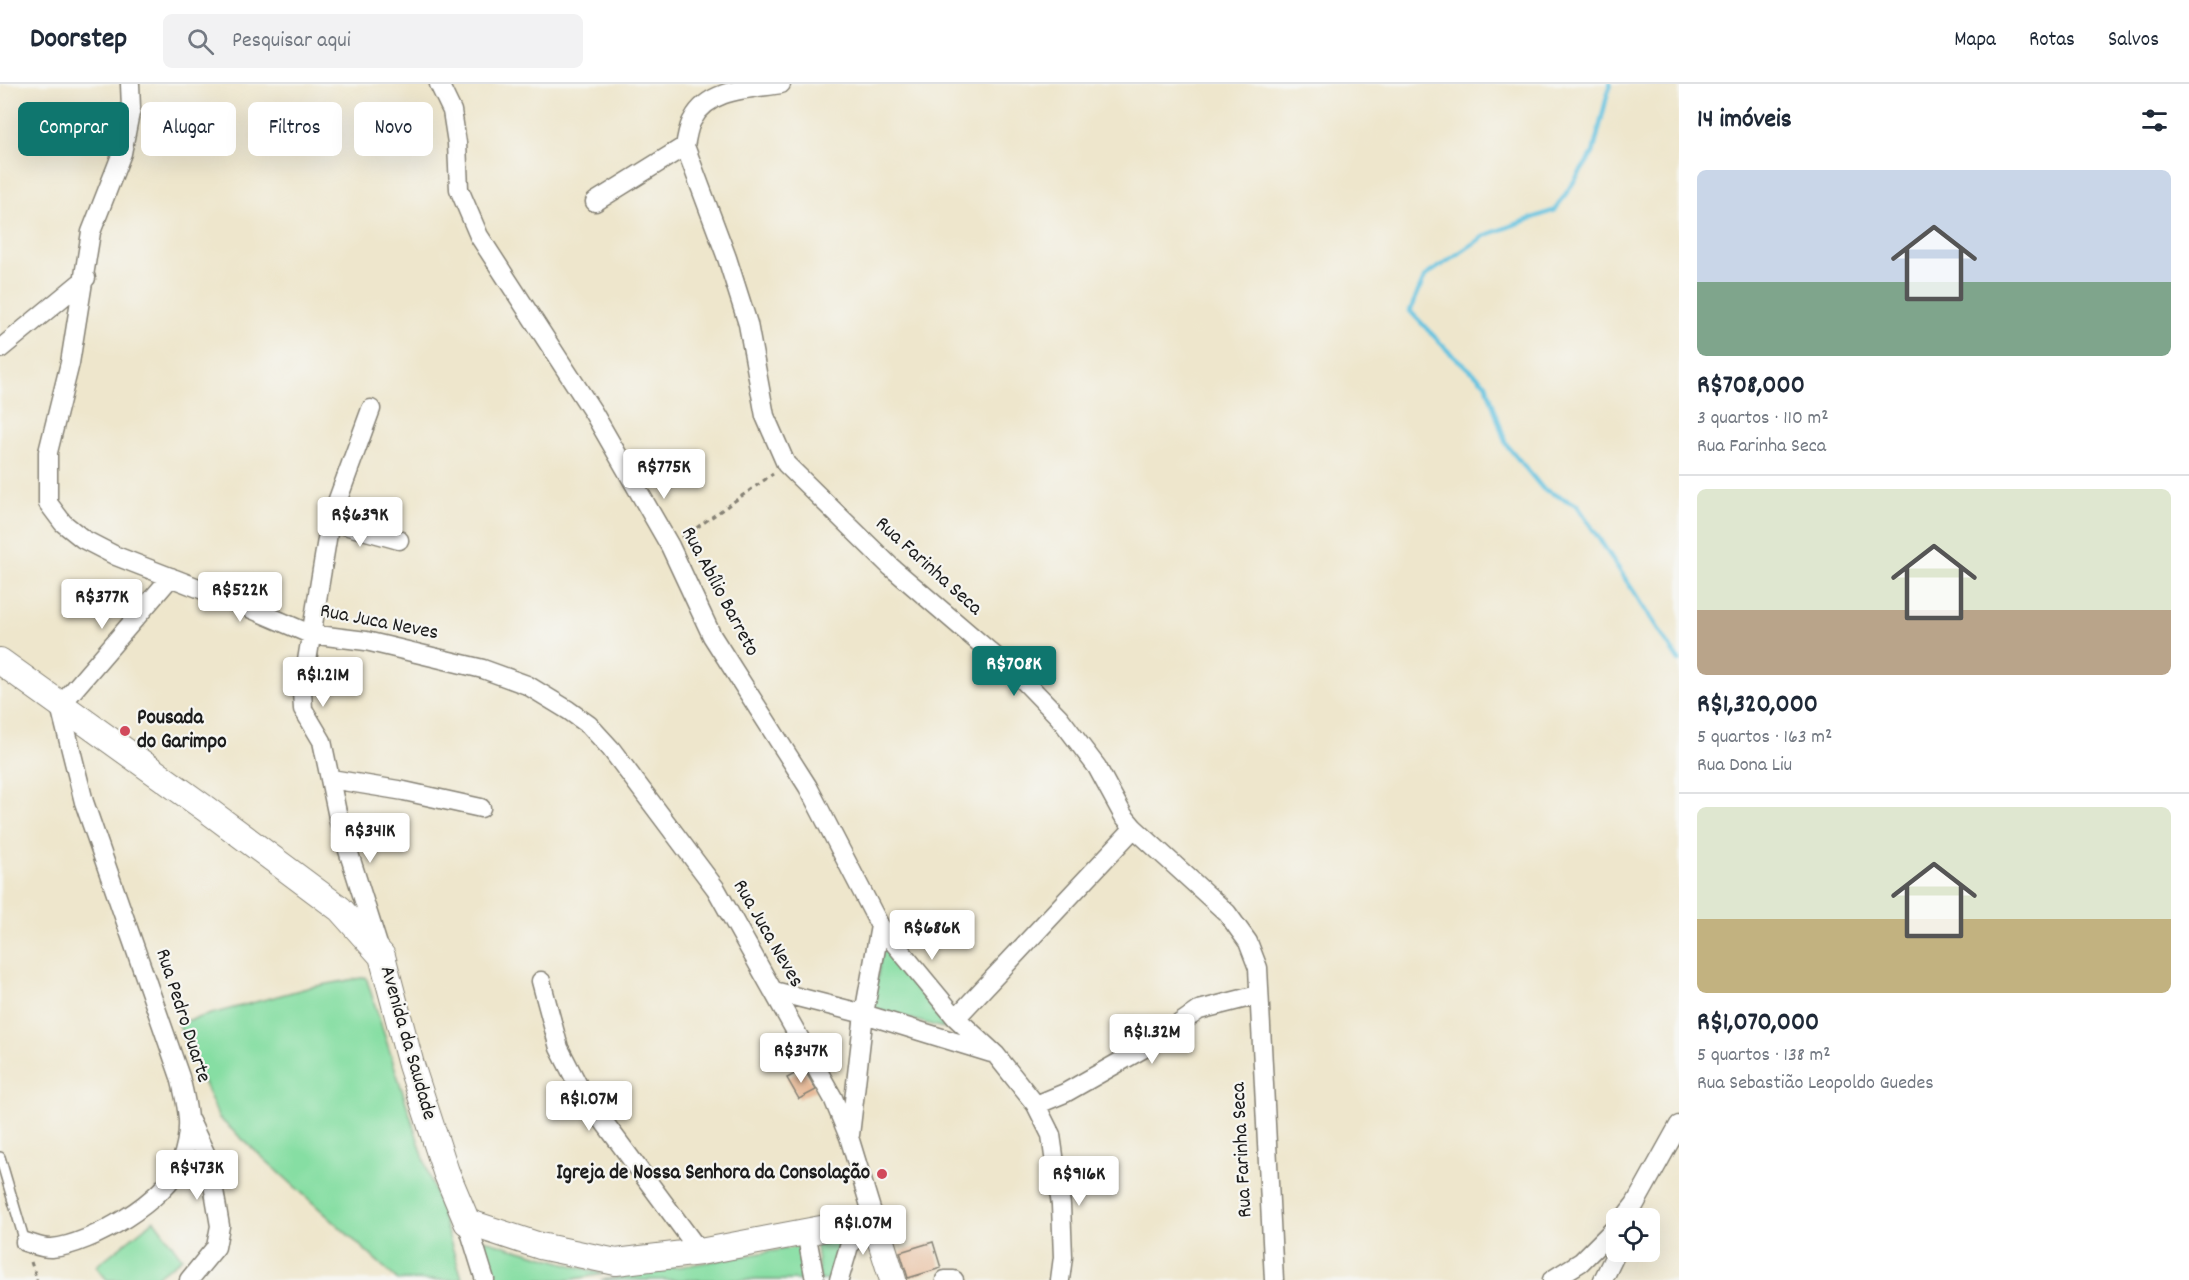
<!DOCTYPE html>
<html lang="pt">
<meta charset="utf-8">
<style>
body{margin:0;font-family:Dekko,sans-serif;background:#f2f2f3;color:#1f2937;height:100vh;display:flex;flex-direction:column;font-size:22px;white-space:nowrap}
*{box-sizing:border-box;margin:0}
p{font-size:20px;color:#747a83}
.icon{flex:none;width:33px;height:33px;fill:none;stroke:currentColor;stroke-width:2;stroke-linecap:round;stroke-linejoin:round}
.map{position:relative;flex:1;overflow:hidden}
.side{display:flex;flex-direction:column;background:#fff;width:510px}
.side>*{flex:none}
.hud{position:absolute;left:18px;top:18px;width:570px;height:54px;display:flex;gap:12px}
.buttons{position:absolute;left:1606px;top:1124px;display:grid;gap:12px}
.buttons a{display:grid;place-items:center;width:54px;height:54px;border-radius:9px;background:#fff;box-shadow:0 6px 24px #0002;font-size:30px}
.price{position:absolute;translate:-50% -51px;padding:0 14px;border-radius:6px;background:#fff;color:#222;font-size:20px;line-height:39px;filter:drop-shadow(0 2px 3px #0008)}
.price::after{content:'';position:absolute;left:50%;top:36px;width:18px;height:14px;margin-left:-9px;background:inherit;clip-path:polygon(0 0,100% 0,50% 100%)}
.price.current{background:#0f766e;color:#fff}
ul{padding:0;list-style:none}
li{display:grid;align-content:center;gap:12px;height:318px;padding:0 18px}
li+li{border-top:2px solid #e0e1e3}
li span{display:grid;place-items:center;height:186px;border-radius:9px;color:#555}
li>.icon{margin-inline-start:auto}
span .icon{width:108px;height:108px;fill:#fffc;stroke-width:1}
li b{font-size:26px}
h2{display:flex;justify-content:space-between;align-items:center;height:72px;padding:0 18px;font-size:26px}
.pill{padding:0 21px;border-radius:9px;background:#fff;box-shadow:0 6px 24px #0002;font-size:21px;line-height:54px}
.pill.current{background:#0f766e;color:#fff}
header{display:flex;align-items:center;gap:36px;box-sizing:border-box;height:84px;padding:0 30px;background:#fff;border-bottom:2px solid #e0e1e3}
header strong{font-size:28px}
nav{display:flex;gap:33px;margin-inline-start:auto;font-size:21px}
.search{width:420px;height:54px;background:#f2f2f3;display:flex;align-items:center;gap:15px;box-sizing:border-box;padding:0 21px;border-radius:9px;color:#747a83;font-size:22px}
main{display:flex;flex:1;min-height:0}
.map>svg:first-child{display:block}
</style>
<header>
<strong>Doorstep</strong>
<div class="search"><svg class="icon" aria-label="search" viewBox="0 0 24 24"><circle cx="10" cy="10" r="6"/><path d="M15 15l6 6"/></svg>Pesquisar aqui</div>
<nav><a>Mapa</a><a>Rotas</a><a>Salvos</a></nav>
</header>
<main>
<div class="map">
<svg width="1679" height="1196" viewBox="0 0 1679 1196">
<rect width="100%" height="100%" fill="#f6f6f2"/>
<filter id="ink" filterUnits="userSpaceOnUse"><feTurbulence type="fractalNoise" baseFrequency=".0167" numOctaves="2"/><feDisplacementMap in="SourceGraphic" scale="12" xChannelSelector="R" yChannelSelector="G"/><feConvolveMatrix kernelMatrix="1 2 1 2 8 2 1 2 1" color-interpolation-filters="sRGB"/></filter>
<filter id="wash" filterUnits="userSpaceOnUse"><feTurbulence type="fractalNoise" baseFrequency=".008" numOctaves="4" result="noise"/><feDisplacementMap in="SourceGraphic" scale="24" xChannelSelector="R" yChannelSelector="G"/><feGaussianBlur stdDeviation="1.35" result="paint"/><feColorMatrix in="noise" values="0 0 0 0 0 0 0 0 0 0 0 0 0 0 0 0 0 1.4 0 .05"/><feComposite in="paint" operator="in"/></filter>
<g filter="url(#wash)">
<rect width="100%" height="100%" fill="#eee6cc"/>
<path fill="#86dea3" stroke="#517d60" stroke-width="1.5" d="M884 856 946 945 872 924Z
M366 893 462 1194 456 1196H398L219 1034 178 939 311 903Z
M154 1136 182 1174 152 1196H107L96 1182Z
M481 1155 603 1190 569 1196H496Z
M832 1155 840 1156 832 1196H820L816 1162Z
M803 1162 807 1196H601Z"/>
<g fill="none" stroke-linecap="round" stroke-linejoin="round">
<path stroke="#62c2e0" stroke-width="4.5" d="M1610 0 1593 69 1555 126 1486 151 1425 192 1410 227 1448 267 1486 300 1506 360 1543 405 1577 421 1679 577"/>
</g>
<g id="blocks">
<path fill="#e6b794" d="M804 985 816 1006 799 1015 787 994Z
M933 1158 941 1184 908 1194 900 1168Z"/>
</g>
</g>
<g filter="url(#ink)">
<use href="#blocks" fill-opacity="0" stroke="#858174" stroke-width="1.5"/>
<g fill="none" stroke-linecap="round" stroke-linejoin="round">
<defs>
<path id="lane" d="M0 1073 25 1158"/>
<path id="street" d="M130 0 131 24 122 69 91 148 70 279 48 368V419L63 439 83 455 116 472 247 523 310 550 366 557 483 585 527 601 568 626 589 641 611 665 716 805 833 1014 849 1053 874 1135 849 1162 839 1196
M439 0 452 27 457 59 459 105 479 152 593 328 670 462 712 552 808 703 880 842 956 934 996 971 1036 1021 1051 1051 1061 1121 1063 1173 1060 1196
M685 62 727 174 748 240 765 332 786 380 891 483 1024 597 1059 633 1097 683 1123 731 1134 744 1227 829 1248 858 1258 884 1274 1196
M685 62C687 53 688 42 693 35 709 4 751 5 781 0
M595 118 685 62
M0 265 86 194
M371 325 330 437 302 607 303 625 322 657 339 738 379 864
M330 437 399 456
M331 695 404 707 481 724
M541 897 559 964 581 1007 700 1168
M774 907 864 930 991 969
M956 934 1134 744
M1036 1021 1065 1009 1146 963 1199 926 1258 911
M850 1051 864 930 880 842
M1624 1134 1635 1120 1679 1041
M467 1138 485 1196
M806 1148 815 1196
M25 1158C33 1160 43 1165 52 1164 90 1161 167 1116 181 1078 193 1045 188 1025 180 993L84 718 60 622 171 493
M189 1196 216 1163 220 1142 209 1077 190 1037
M945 1196H954
M1552 1196 1581 1178 1617 1142
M1603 1196 1617 1167"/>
<path id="secondary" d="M0 577 206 725 340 825 382 872 411 981 446 1088 467 1138 540 1162 616 1178 700 1168 874 1135 893 1196"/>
</defs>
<use href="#lane" stroke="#858174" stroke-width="12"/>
<use href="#street" stroke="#858174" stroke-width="21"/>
<use href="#secondary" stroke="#858174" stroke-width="28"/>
<path stroke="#858174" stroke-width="3" stroke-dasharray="4.5 4.5" stroke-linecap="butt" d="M682 454 773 390
M31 1178 37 1196"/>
<use href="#lane" stroke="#fff" stroke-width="9"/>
<use href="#street" stroke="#fff" stroke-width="18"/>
<use href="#secondary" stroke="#fff" stroke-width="26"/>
</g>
</g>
<g fill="#d1495b" stroke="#f6f6f2" stroke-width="2">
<circle cx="125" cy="647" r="6"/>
<circle cx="882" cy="1090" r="6"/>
</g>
<g text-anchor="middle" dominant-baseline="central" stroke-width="4.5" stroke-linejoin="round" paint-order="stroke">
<g font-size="21" fill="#1c1c1c" stroke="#f6f6f2">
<text transform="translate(928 483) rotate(42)">Rua Farinha Seca</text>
<text transform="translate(719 508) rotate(62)">Rua Abílio Barreto</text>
<text transform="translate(379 539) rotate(11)">Rua Juca Neves</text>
<text transform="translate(767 850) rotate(60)">Rua Juca Neves</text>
<text transform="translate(182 932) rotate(72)">Rua Pedro Duarte</text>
<text transform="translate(407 959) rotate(74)">Avenida da Saudade</text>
<text transform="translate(1243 1066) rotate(-93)">Rua Farinha Seca</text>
</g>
<g font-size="21" font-weight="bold" fill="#1c1c1c" stroke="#f6f6f2" text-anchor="start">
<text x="137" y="635">Pousada<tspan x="137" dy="24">do Garimpo</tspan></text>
<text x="870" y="1090" text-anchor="end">Igreja de Nossa Senhora da Consolação</text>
</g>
</g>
</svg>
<div class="buttons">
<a><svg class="icon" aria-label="locate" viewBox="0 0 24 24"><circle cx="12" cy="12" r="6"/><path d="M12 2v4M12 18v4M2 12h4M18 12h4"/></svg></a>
</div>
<b class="price" style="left:664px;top:416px">R$775K</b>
<b class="price" style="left:360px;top:464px">R$639K</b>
<b class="price" style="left:240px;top:539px">R$522K</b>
<b class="price" style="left:102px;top:546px">R$377K</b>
<b class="price current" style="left:1014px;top:613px">R$708K</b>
<b class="price" style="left:323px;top:624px">R$1.21M</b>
<b class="price" style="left:370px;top:780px">R$341K</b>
<b class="price" style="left:932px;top:877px">R$686K</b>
<b class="price" style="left:1152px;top:981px">R$1.32M</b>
<b class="price" style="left:801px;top:1000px">R$347K</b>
<b class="price" style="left:589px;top:1048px">R$1.07M</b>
<b class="price" style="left:197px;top:1117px">R$473K</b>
<b class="price" style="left:1079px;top:1123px">R$916K</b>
<b class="price" style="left:863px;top:1172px">R$1.07M</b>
<div class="hud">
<a class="pill current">Comprar</a>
<a class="pill">Alugar</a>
<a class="pill">Filtros</a>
<a class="pill">Novo</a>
</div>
</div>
<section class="side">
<h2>14 imóveis<svg class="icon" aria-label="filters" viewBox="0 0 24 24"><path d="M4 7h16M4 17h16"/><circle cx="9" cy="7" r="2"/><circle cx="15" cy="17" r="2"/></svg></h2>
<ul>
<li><span style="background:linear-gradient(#c9d6e8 60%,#7fa58c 0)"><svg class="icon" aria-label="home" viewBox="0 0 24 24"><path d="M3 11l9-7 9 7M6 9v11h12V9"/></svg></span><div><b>R$708,000</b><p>3 quartos · 110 m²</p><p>Rua Farinha Seca</p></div></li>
<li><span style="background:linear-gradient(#dfe7d0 65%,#b9a48a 0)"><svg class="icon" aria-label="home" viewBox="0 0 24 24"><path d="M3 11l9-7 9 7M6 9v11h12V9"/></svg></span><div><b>R$1,320,000</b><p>5 quartos · 163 m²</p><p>Rua Dona Liu</p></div></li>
<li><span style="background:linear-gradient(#dfe7d0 60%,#c2b280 0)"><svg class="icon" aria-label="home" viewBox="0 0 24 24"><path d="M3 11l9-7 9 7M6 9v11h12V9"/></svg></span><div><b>R$1,070,000</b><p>5 quartos · 138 m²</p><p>Rua Sebastião Leopoldo Guedes</p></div></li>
</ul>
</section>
</main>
